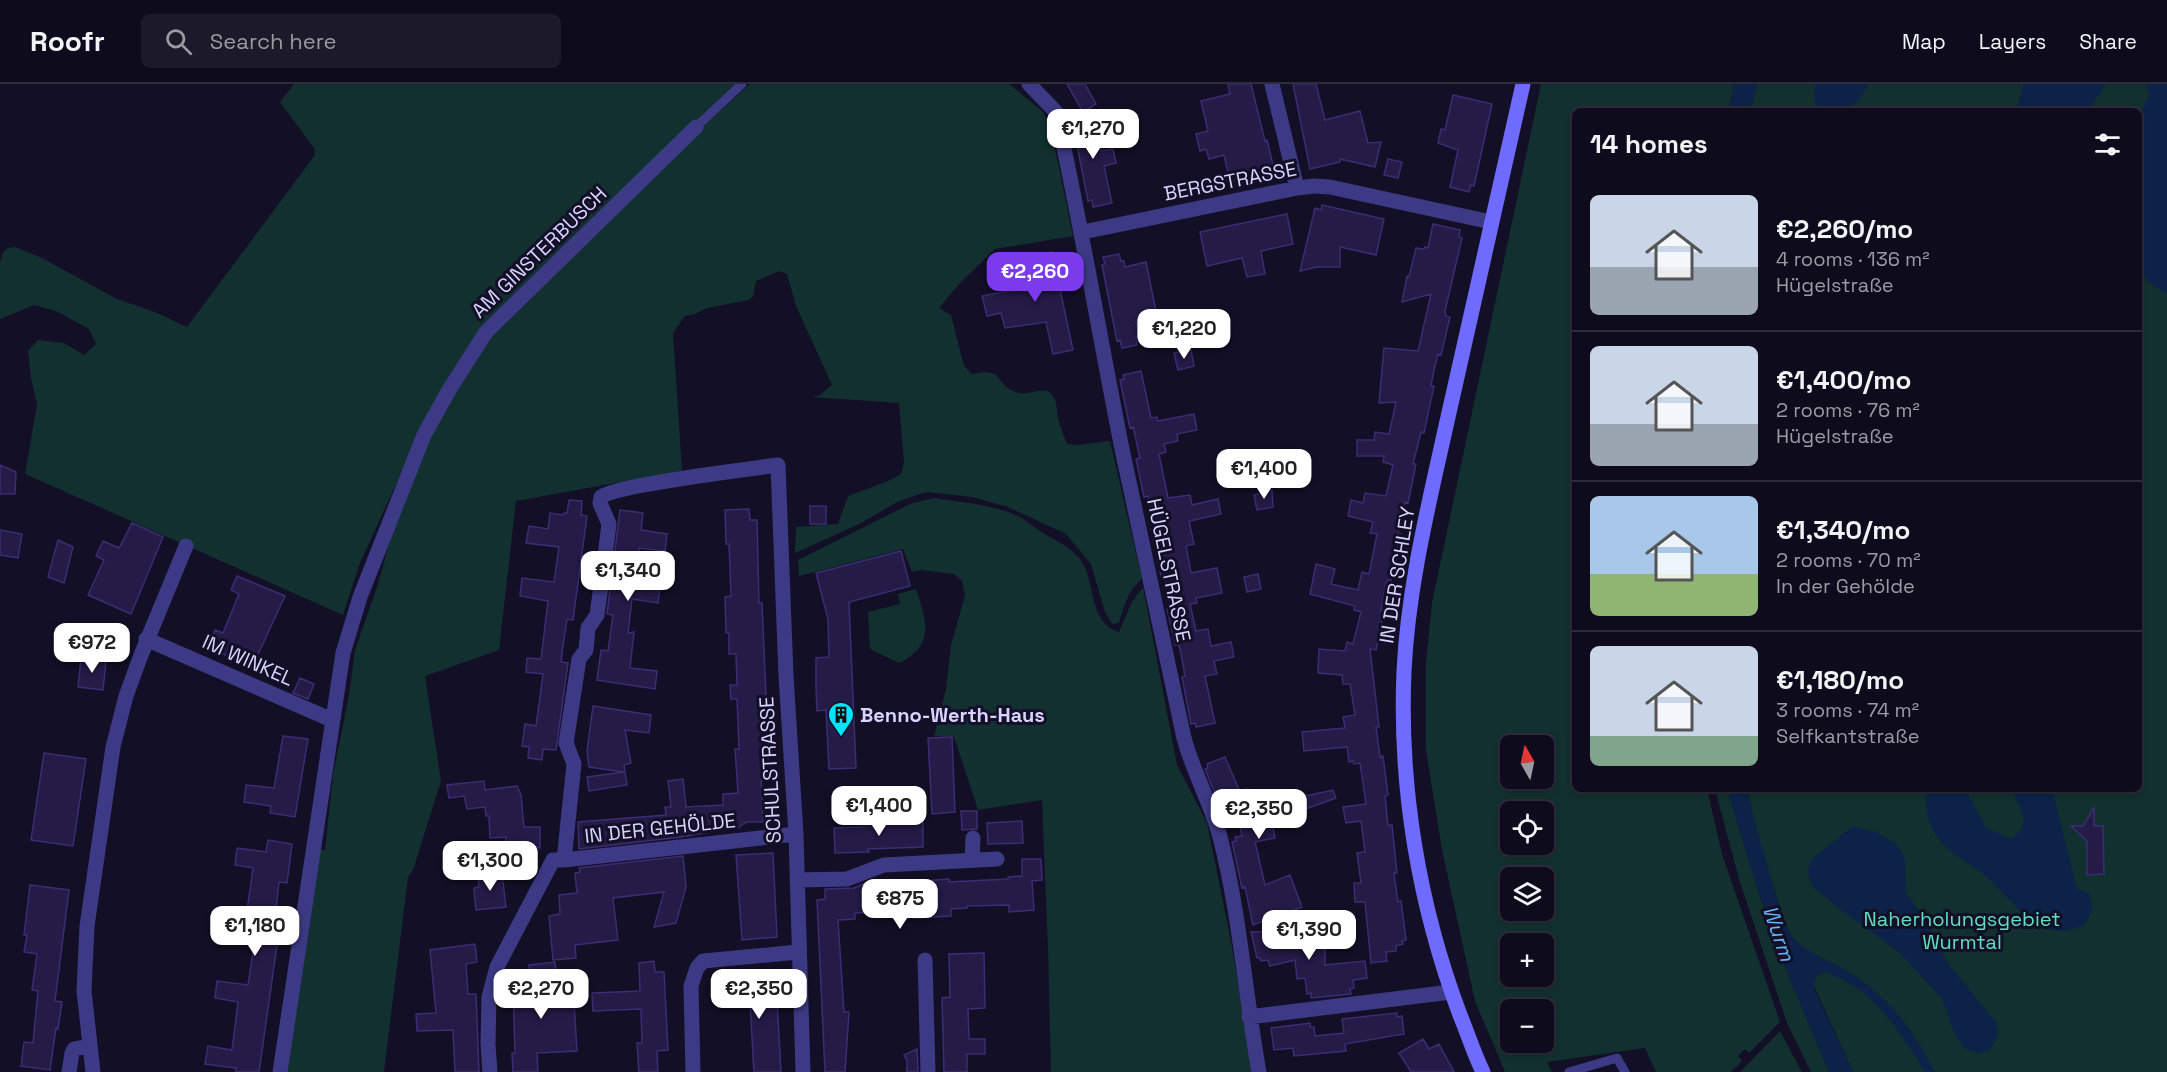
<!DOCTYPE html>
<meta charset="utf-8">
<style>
body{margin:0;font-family:"Space Grotesk",sans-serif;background:#1c1929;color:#f1f3f6;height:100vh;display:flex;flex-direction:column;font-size:22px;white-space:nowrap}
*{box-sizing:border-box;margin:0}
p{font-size:20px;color:#9b9ba3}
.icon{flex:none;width:33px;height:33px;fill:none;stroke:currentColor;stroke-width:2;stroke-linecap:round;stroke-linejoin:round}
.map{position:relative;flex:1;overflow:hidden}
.drawer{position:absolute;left:1572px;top:24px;width:570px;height:684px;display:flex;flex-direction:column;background:#0e0b1c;border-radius:9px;box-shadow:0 3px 9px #0003,0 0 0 2px #2e2b3b}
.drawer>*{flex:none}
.needle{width:39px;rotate:351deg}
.controls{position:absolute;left:1500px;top:651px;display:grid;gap:12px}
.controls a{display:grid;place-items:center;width:54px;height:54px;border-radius:9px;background:#0e0b1c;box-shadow:0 3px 9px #0003,0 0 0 2px #2e2b3b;font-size:30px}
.price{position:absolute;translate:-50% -51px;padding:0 14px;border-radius:12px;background:#fff;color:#222;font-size:20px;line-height:39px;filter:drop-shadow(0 2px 3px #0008)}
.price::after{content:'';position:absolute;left:50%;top:36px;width:18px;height:14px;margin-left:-9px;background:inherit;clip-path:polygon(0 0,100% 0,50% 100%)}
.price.current{background:#7c3aed;color:#fff}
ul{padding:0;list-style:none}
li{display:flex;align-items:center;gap:18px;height:150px;padding:0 18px}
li+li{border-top:2px solid #2e2b3b}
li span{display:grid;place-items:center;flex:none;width:168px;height:120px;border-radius:9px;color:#555}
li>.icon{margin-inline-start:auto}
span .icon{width:72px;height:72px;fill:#fffc;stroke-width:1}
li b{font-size:26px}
h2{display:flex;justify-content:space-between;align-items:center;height:72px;padding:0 18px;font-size:26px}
header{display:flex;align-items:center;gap:36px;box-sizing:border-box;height:84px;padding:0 30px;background:#0e0b1c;border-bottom:2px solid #2e2b3b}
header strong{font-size:28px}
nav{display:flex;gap:33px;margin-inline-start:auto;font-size:21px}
.search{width:420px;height:54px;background:#1c1929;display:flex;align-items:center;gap:15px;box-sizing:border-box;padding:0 21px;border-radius:9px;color:#9b9ba3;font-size:22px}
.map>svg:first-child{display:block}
</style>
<header>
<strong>Roofr</strong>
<div class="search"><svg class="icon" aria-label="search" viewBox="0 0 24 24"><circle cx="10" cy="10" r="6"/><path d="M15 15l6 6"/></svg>Search here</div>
<nav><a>Map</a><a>Layers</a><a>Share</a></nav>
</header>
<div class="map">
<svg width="2167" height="988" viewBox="0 0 2167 988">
<rect width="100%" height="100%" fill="#130f26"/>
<path fill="#12302f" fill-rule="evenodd" d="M294 0H736L504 224 419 350 360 479 343 531 25 390 37 320 31 294 28 267 38 256 64 259 84 271 96 260 89 245 56 227 34 221 0 235V178L3 168 8 164 15 163 42 174 117 215 155 228 187 243 315 71 314 64 280 18Z
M750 0H1009L1042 27 1050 40 1073 152 995 165 961 198 939 224 951 231 964 282 972 290C1007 282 993 302 1019 309 1029 312 1046 300 1053 312 1058 320 1056 326 1058 334 1060 343 1064 352 1067 360L1078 361 1110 357 1142 495C1128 506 1124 522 1119 539L1112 540 1105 528 1091 480 1066 450 1008 423 972 413 926 408 899 417 859 440 795 469 796 443 838 440 848 412 888 397 901 390 904 378 899 319 812 313 820 311 832 301 796 222 787 190 779 187 756 197 753 212 749 216 707 224 695 230 685 232 673 249 682 387 516 417 499 566 425 592 441 697 413 786 408 793 384 988H287L319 765 325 766 333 691 349 611 355 566 377 503 396 435 422 364 491 249 692 52Z
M1541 0H1734L1729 27H1575V705H1707L1722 770 1780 938 1749 969 1745 965 1738 972 1742 977 1731 988H1656L1645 964 1547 978 1552 988H1505L1475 917 1442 766 1426 666V578L1432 519ZM1510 662H1544V694H1510ZM1510 728H1544V760H1510ZM1510 794H1544V826H1510ZM1510 860H1544V892H1510ZM1510 926H1544V958H1510Z
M1757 0H2167V988H1853L1783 834 1758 752 1747 705H2139V27H1750Z
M934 414C963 419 997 420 1023 435 1031 440 1038 446 1046 451 1059 458 1070 463 1080 475 1097 498 1087 538 1119 548L1132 518 1143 503 1177 681 1207 739 1231 857 1253 988H1051L1048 866 1042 716 978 726 954 653 934 652 946 605 951 561 965 511 962 497 954 490 921 486 912 488 903 465 799 492 798 476 910 420Z
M916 505C927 538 935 561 899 579L870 565 868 528 900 520 898 510Z
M1715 705H1727L1773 854 1829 988H1811L1787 939 1739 795Z
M1780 947 1802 988H1740Z"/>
<path fill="#0c2248" d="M1734 0H1757L1750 27H1729Z
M1816 0H1868C1858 23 1846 27 1822 27L1815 19 1814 5Z
M2024 0H2106L2099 11 2086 27H2016Z
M2146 0H2167V210L2149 198 2139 186V33L2149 11Z
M1727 705H1747C1755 741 1765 776 1776 811 1780 824 1783 842 1793 853 1808 871 1831 876 1850 889 1892 915 1912 946 1935 988H1925C1897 944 1876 907 1825 888L1816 892 1814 904 1853 988H1829L1773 854Z
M1929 705H1965L1986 744 2012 755 2023 743V731L2012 705H2052L2077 805 2090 809 2092 826 2085 841C2064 848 2057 850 2037 840 2025 835 2001 806 1990 796 1966 772 1933 767 1927 727 1926 718 1925 713 1929 705Z
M1853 742 1876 748 1897 761 1905 774 1906 808 1927 839 1949 881 1996 938 1998 952 1989 967 1978 969 1964 964 1955 951 1942 915 1899 868 1841 826 1812 802 1808 788 1811 776Z"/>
<path fill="#241b47" stroke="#3b2d73" stroke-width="1.5" d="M1067 0H1085L1096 20 1083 28Z
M1228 0H1251L1265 57 1267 56 1276 93 1246 100 1244 95 1230 98 1224 71 1209 75 1206 65 1200 67 1196 50 1208 47 1201 17 1230 10Z
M1293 0H1316L1325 36 1360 27 1368 59 1381 58 1375 83 1340 75V78L1310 85Z
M1453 11 1492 20 1474 102 1471 101 1469 108 1450 103 1458 66 1438 59 1441 45 1445 46Z
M1094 29 1101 67 1113 65 1116 79 1104 82 1112 119 1093 123 1092 116 1088 117 1073 41H1076L1074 34Z
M1388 75 1402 78 1398 94 1384 91Z
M1322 121 1384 135 1376 171 1340 163V183H1317L1300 187 1315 124 1321 126Z
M1287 130 1293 160 1261 167 1265 190 1247 193 1242 174 1207 182 1200 148Z
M1433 140 1460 146 1459 153 1462 154 1445 227 1446 232 1450 233 1441 271 1438 270 1434 286 1431 302H1434L1424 349 1421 348 1413 380H1416L1408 419 1405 418 1398 445V449L1401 450 1391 497 1388 496 1386 499 1381 527 1384 528 1376 566 1370 565 1379 643H1376L1380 673 1383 672 1388 711 1385 712 1388 741H1392L1397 789H1394L1398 818 1401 817 1406 856 1402 857 1403 860 1396 862V867L1386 868 1387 877 1371 879 1365 818H1355L1354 799H1361L1357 769 1365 768 1361 737 1346 739 1343 723 1366 720 1360 679 1354 680 1353 677 1349 678 1347 663 1304 667 1302 648 1345 644 1343 633 1355 631 1350 600H1343L1342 591 1318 589 1319 565 1345 567 1347 558 1353 560 1361 528 1354 526 1355 522 1310 510 1316 480 1335 485 1331 500 1358 506 1362 488 1369 490 1377 450 1370 449 1373 438 1348 432 1351 416 1363 419 1365 409 1386 412 1393 381 1383 378 1384 372H1357V356H1374L1375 348 1389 350 1396 318 1379 319 1384 264 1418 267 1431 210 1402 218 1407 192 1409 193 1416 164 1424 165 1425 163 1428 164Z
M1052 168 1073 266 1053 270 1046 238 1005 244 1001 229 987 232 982 212 1033 202 1027 173Z
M1119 170 1121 177H1124L1125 183 1146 178 1157 232 1136 238 1139 252 1136 253 1137 261 1122 264 1120 256 1117 257 1102 181 1105 180 1103 173Z
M1191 266 1194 282 1178 286 1174 269Z
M1141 287 1151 334 1157 333 1158 337 1194 330 1197 346 1177 350 1178 357 1164 360 1166 368 1159 370 1168 414 1190 411 1192 421 1218 415 1221 430 1189 437 1194 460 1186 462 1191 489 1217 484 1222 509 1196 514 1197 519 1190 520 1196 547 1208 545 1211 562 1231 558 1234 573 1214 577 1217 590 1205 592 1215 639 1196 643 1195 639 1191 640 1182 593 1185 592 1182 575 1179 561H1175L1167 524 1171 523 1170 519 1164 492H1161L1151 445 1154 444V440L1148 412 1144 413 1136 375 1140 374 1134 347 1133 343 1130 344 1120 296 1124 295 1123 291Z
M0 381 16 388 15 410H0Z
M1272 406 1273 423 1257 426 1254 411Z
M569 416 582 417 581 431 587 432 573 536 567 535 563 562 561 578 568 579 556 666 543 665 542 676 528 674 529 663 522 662 525 640 536 642 543 590 526 588 527 574 541 575 548 517 520 512 522 494 554 498 559 463 526 459 529 442 548 445 550 429 563 431 564 429H567Z
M810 422H826V440H810Z
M749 425 750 436H757L759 519H762L767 636 762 637 763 662 768 666 769 690 761 691 763 738H746L738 744 709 745 710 748 681 753 579 765 578 738 666 731 665 723H671L668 697 683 695 686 723 723 721V710L738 709 735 665H739L738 638 737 615H731L730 601H737L736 570H729V549H726L725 513 731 512 729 460H726L725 426Z
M620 426 643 429 641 446 667 450 665 467 639 464 634 498 660 501 659 511 658 519 632 515 628 549 634 548 630 584 657 587 655 605 597 596 601 566 608 567 613 531 607 530Z
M132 439 163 453 131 530 88 511 104 476 96 472 103 457 119 464Z
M0 446 22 450 18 474 0 471Z
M58 456 73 463 64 499 48 493Z
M901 467 910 502 849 518 856 684 829 685 826 626 817 627 816 605V574L829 573 828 535 816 489Z
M1258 490 1261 505 1247 508 1244 493Z
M237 492 285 512 255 577 231 565 228 572 208 564 215 546 223 549 239 510 231 506Z
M81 574 106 577 103 606 78 603Z
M300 594 314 600 308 615 293 609Z
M593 622 651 631 649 649 625 646 631 679 624 681 627 701 589 707 587 693 624 688 589 683 587 667Z
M283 652 308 655 295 733 270 729 271 722 244 718 246 701 274 704Z
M952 653 955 728 932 730 928 654Z
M44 669 86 675 73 762 31 756Z
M1225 673 1240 708 1248 705 1253 718 1275 710 1277 718 1333 706 1336 714 1272 737 1275 754 1255 758 1265 801 1290 791 1302 823 1253 841 1245 803 1242 804 1232 758 1236 757 1235 753 1242 752 1235 720 1226 724 1224 720 1220 722 1205 685 1208 684 1207 680Z
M484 697 485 706 517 702 521 711 524 743H540V764H525V769H506V753L490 754 489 732H486L485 723 467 725 464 712 449 714 447 701Z
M2094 724V742H2103L2104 790 2087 791V757L2071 742H2083Z
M961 727H977V745L962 746Z
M890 737H923V763L868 765 869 768 835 769 834 744 864 743V739Z
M1022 737 1023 759 988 760 987 739Z
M268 756 292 760 287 799 279 798 276 825 282 826 259 988H236V984L205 980 208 962 232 966 238 918 215 914 217 897 248 901 255 854 224 849 227 831 246 834 253 784 235 781 237 764 266 768Z
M773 769 777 853 742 856 736 771Z
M683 772 686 803 676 839 654 843 664 808 613 814 618 856 575 861 576 874 553 876 549 832 560 830 559 811 577 809 575 789 580 788 579 784Z
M1022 775H1041L1042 796 1032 797 1034 826 1009 828V821L967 822V824L951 825V832L915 834V827L855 829V835L838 836 844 928H849L845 988H825L817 816 825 815V805L854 804 870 797V801L922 799V797L949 795V798L1008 795V793L1022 792Z
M502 789 506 823 476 826 474 807V804L479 803 478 791Z
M30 801 69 806 55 917 62 918 58 945 56 944 50 986 21 982 24 958 33 959 38 907 32 906 37 870 24 868 27 851H24Z
M1325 845V881L1365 877 1367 894 1353 896 1354 904 1350 905 1351 910 1311 914V909L1307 910 1305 894 1297 895 1295 876 1270 882 1268 876 1261 877 1260 874H1257L1251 848Z
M475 860 477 878 466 880 468 910H476L479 988H455L453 946 417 947 416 930 436 929 430 866Z
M984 869 985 924 968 925 969 955H985V970H967V988H944L942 914 950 913 949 870Z
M654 877 655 888H664L668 966 657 967 658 988H639L637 959H642L641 925 593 927 592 909 640 907 639 879Z
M555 878 559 919 574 918 577 967 537 969 538 988H513L512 969H515L513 905 531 904 529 881Z
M741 893 742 900 776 898 781 988H754L750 918 725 919 722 895Z
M1397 929V933L1402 932 1404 950 1345 960 1346 967 1294 972 1293 964 1274 966 1271 944 1310 939V943H1314L1315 952 1344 949 1342 935Z
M1423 955 1429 965 1439 960 1454 988H1411L1399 969Z
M917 965 918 988H907V977L904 971Z"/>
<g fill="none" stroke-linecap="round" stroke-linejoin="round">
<path stroke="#3d3a85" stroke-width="9" d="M696 43 742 0
M1569 988 1617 974 1625 988"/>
<path stroke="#3d3a85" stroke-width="15" d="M1029 0 1056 28 1058 36C1082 145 1100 255 1122 365 1142 462 1164 558 1184 654 1193 688 1211 719 1220 753 1240 830 1245 910 1259 988
M1272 0 1297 104
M1083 148 1297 104 1314 102 1330 103 1491 138
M146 555 332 636
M564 776 796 750
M972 776 973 754
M797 796 847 795 884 781 997 775
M925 876 928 988
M1249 933 1451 908
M69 988 72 969 74 965 89 962
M93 988 84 907 87 842 113 663 126 612 141 571 186 462
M280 988 343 569 360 513 424 351 449 306 486 248 696 43
M490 988 488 960 489 913 497 883 553 776H564L574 680 566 659 579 575 586 566 588 544 597 531 604 480 609 440 600 419 601 413C615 401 751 385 778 381L786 592 796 750 803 988
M693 988 691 902 697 884 703 877 798 868"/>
<path stroke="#6f6bff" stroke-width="15" d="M1483 988C1474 970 1468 950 1460 931 1419 822 1399 704 1404 587 1408 504 1428 423 1446 342 1471 228 1498 114 1523 0"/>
</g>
<defs>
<symbol id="building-pin" viewBox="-11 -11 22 30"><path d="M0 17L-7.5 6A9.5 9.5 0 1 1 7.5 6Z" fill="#00e5ff" stroke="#130f26"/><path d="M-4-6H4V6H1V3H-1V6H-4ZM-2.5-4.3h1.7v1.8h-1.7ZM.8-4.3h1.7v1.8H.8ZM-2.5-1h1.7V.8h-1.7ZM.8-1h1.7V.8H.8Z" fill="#111"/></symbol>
</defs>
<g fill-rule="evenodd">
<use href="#building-pin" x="826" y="616" width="30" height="40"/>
</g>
<g text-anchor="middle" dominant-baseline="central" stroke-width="6" stroke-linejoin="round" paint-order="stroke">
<g font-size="20" fill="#d9d4ff" stroke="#130f26">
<text transform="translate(1230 97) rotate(-11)">BERGSTRASSE</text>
<text transform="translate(539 168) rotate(-44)">AM GINSTERBUSCH</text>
<text transform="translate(1169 486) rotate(78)">HÜGELSTRASSE</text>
<text transform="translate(1397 491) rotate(-81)">IN DER SCHLEY</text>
<text transform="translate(248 576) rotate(24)">IM WINKEL</text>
<text transform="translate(770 686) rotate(-93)">SCHULSTRASSE</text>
<text transform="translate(660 744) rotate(-6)">IN DER GEHÖLDE</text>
</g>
<g font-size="20" font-weight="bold" fill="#d9d4ff" stroke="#130f26" text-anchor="start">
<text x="860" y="631">Benno-Werth-Haus</text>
</g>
<g font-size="20" fill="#5fe0c0" stroke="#130f26">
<text x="1962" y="835">Naherholungsgebiet<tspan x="1962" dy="23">Wurmtal</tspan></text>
</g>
<g font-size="21" font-style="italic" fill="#62b6ff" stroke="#130f26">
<text transform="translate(1779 849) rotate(71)">Wurm</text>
</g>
</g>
</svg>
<div class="controls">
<a><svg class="needle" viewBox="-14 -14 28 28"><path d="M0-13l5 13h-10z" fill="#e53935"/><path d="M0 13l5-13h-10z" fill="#9b9ba3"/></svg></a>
<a><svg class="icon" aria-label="locate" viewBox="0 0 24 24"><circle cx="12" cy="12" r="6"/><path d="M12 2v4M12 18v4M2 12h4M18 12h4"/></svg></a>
<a><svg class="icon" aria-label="layers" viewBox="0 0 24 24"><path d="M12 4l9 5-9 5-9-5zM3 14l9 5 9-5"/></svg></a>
<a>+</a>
<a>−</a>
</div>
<b class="price" style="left:1093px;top:76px">€1,270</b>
<b class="price current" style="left:1035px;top:219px">€2,260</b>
<b class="price" style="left:1184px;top:276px">€1,220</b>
<b class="price" style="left:1264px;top:416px">€1,400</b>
<b class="price" style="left:628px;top:518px">€1,340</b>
<b class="price" style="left:92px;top:590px">€972</b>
<b class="price" style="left:879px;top:753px">€1,400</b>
<b class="price" style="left:1259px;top:756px">€2,350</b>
<b class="price" style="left:490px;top:808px">€1,300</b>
<b class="price" style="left:900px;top:846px">€875</b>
<b class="price" style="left:255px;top:873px">€1,180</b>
<b class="price" style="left:1309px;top:877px">€1,390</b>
<b class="price" style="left:541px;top:936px">€2,270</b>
<b class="price" style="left:759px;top:936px">€2,350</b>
<section class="drawer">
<h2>14 homes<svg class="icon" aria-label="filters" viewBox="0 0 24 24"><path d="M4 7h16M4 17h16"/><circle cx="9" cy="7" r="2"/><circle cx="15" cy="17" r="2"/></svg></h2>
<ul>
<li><span style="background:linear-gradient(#c9d6e8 60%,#9aa5b1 0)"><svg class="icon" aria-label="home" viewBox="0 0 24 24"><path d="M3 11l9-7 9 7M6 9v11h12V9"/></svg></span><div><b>€2,260/mo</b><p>4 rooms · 136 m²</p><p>Hügelstraße</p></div></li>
<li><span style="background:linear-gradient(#c9d6e8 65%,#9aa5b1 0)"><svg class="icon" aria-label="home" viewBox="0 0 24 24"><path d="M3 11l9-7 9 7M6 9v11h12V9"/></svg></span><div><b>€1,400/mo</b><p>2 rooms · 76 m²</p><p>Hügelstraße</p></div></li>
<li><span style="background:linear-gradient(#a9c7e8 65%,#8fb573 0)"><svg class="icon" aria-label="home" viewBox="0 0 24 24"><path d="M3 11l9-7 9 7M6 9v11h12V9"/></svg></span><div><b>€1,340/mo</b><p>2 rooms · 70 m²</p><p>In der Gehölde</p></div></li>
<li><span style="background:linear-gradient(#c9d6e8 75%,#7fa58c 0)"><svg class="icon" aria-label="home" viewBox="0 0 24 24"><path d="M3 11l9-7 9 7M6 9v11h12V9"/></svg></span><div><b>€1,180/mo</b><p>3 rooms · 74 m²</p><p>Selfkantstraße</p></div></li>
</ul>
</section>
</div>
